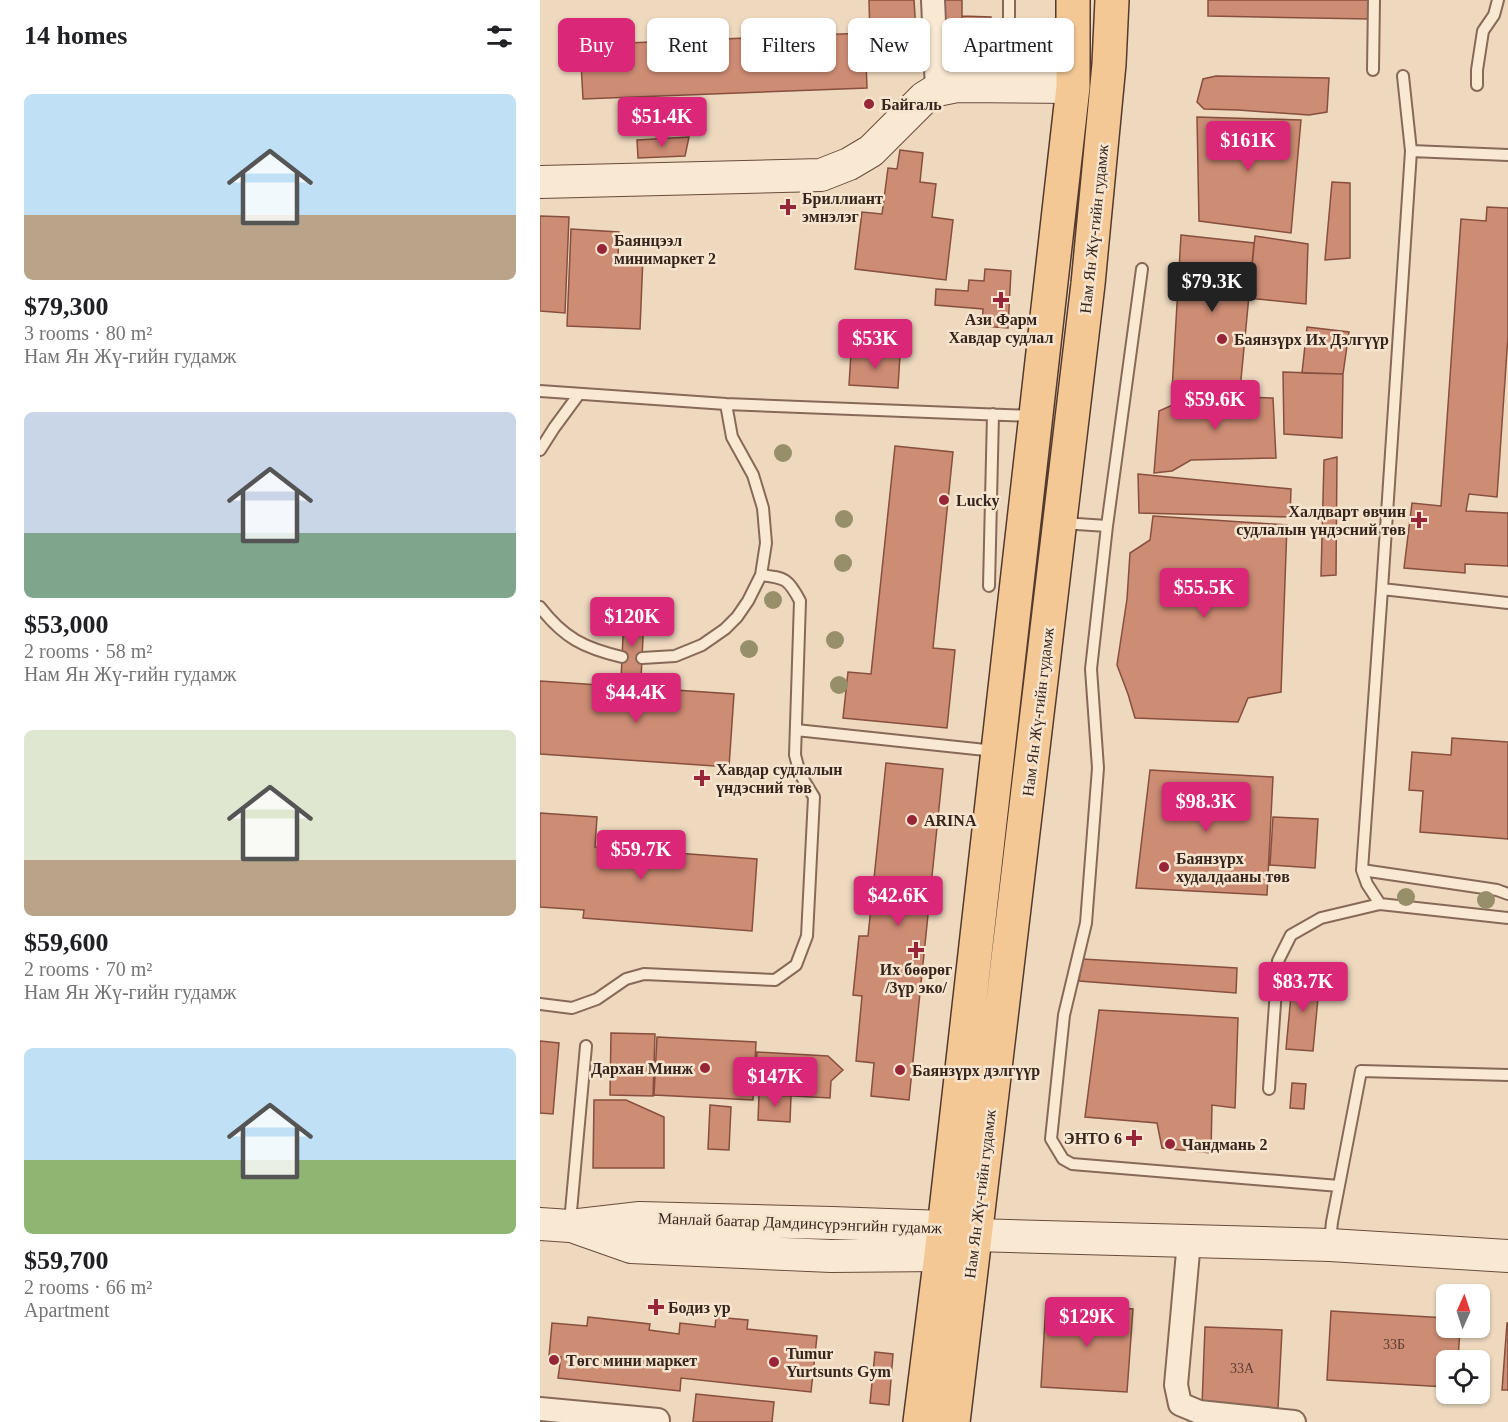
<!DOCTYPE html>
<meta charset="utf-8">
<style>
body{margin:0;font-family:"Times New Roman",serif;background:#f2f2f2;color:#202124;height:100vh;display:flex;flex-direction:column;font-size:22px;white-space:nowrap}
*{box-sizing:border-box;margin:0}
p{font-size:20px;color:#757577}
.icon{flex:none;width:33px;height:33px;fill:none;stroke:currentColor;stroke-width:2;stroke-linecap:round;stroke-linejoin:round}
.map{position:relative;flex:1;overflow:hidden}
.drawer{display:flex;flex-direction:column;background:#fff;width:540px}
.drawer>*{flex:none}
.top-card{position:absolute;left:18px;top:18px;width:570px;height:54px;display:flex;gap:12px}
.needle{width:39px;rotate:3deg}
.fabs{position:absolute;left:896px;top:1284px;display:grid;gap:12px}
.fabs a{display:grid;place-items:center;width:54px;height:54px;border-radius:9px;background:#fff;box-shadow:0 2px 4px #0004;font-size:30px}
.price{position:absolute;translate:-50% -51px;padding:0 14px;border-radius:6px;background:#db2777;color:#fff;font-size:20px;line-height:39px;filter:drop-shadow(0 2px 3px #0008)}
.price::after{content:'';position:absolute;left:50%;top:36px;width:18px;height:14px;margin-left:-9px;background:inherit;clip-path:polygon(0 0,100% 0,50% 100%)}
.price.active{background:#222;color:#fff}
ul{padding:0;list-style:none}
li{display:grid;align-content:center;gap:12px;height:318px;padding:0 24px}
li span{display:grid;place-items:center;height:186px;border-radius:9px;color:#555}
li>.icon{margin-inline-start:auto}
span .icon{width:108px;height:108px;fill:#fffc;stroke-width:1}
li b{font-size:26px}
h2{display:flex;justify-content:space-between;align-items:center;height:72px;padding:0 24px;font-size:26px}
.tag{padding:0 21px;border-radius:9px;background:#fff;box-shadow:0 2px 4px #0004;font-size:21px;line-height:54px}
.tag.active{background:#db2777;color:#fff}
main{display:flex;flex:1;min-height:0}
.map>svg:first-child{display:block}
</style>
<main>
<section class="drawer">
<h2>14 homes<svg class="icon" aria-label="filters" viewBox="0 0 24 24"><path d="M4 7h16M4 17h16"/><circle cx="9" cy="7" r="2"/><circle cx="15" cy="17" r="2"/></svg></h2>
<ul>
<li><span style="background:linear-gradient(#bfe0f5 65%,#b9a48a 0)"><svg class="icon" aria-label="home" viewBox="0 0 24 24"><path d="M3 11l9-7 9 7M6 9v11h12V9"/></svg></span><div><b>$79,300</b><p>3 rooms · 80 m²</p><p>Нам Ян Жү-гийн гудамж</p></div></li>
<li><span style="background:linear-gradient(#c9d6e8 65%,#7fa58c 0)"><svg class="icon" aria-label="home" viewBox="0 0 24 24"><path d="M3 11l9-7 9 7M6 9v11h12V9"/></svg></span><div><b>$53,000</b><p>2 rooms · 58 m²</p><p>Нам Ян Жү-гийн гудамж</p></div></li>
<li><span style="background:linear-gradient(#dfe7d0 70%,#b9a48a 0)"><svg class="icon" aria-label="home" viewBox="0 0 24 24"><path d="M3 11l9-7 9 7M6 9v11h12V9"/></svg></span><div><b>$59,600</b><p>2 rooms · 70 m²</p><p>Нам Ян Жү-гийн гудамж</p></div></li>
<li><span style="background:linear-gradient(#bfe0f5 60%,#8fb573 0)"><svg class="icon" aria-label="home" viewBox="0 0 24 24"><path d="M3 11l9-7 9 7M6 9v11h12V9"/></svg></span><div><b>$59,700</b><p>2 rooms · 66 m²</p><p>Apartment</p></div></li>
</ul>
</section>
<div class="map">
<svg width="968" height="1422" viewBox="0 0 968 1422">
<rect width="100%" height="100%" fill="#eed9bf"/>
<path fill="#cd8c74" stroke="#874f3d" stroke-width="1.5" d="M329 0H374L376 32 330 38Z
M399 0H422V20H399Z
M668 0H829V19L668 16Z
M422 16 451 17 450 43 421 41Z
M325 33 327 88 43 99 40 45Z
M676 76 789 78 787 112 769 115 698 110 664 109 657 102 663 79Z
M657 117 761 120 751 233 659 221Z
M149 137 145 156 98 158 97 140Z
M360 150 383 153 380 182 396 184 392 217 413 220 406 280 315 269 322 212 342 214 348 168 357 169Z
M792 182 810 183V258L785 260Z
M947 207 968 208V336L957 497 929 494 926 511 968 513V566L925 564V573L864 568 872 503 901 506 921 219 946 221Z
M0 216 29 217 25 313 0 311Z
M31 229 79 232 78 256 103 257 100 329 27 326Z
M641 235 714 243 700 390H632Z
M715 236 768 244 766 304 709 298Z
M445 269 471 271 468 328 442 326 443 309 395 305 396 289 428 291 429 280 444 281Z
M767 327 809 332 803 374 762 373Z
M311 353 360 355 358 388 309 385Z
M743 372 803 374 802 438 744 434Z
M655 395 733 398 736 458 651 460 632 471 614 473 619 411Z
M355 446 413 452 393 648 415 650 407 728 303 718 308 672 331 674Z
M797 457 796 575 781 576 784 460Z
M598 474 751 489 750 517 599 513Z
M613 516 747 525 741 692 708 698 698 722 595 718 588 694 577 665 587 599 590 553 610 540Z
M84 615 104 617 101 679 81 680Z
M0 681 194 694 189 767 0 754Z
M912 738 968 742V839L880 832 883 791 869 790 872 752 911 755Z
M346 763 403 769 369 1100 331 1096 334 1063 316 1061 322 996 313 995 319 936H328Z
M610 770 733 777 727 895 596 888Z
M0 813 57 817 55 847 217 859 212 931 43 918 44 910 0 907Z
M733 817 778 819 775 868 730 865Z
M542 959 697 968 696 993 539 981Z
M753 974 780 977 773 1051 746 1049Z
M559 1010 698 1018 695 1108 672 1105 671 1153 622 1148 617 1123 545 1117Z
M71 1033 115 1034 113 1096 70 1095Z
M117 1037 216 1042 213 1100 114 1095Z
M0 1041 19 1043 13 1114 0 1113Z
M217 1052 288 1056 303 1070 291 1081 290 1098 215 1094Z
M752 1083 766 1084 764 1109 750 1108Z
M219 1095 251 1096 250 1122 218 1120Z
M54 1100H86L124 1117V1168H53Z
M170 1105 191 1107 189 1150 168 1149Z
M506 1303 593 1309 587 1392 501 1387Z
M791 1311 906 1318V1328H920L918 1360H906V1387L787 1380Z
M48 1317 110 1324 109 1330 139 1334 140 1323 175 1327 176 1317 208 1320 207 1329 277 1336 271 1392 141 1378 140 1391 18 1378 21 1357 9 1356 12 1323 47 1326Z
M967 1323H968V1390H962Z
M665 1327 742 1330 738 1408 662 1405Z
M335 1352 353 1354 349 1405 330 1403Z
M156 1394 234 1402 232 1422H153Z"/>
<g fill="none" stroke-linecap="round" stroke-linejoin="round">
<defs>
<path id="lane" d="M469 0V85
M833 70 834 0
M937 85V70L943 31 954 15 958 0
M871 151 968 155
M602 269 567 526 551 669 558 768 546 923 524 1015 511 1139 523 1159 532 1164 799 1186
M0 391 186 404 493 416
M0 450 14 428 39 394
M522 523 567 526
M449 586 453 414
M842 589 871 151 863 76
M968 603 842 589 822 870 827 884 840 904 968 918
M0 607C24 638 44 648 82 657
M102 658 135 656 162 645 185 629 197 617 208 601 221 575 226 543 223 508 213 475 192 437 186 404
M256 730 455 751
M822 870 944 888 957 890 968 894
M0 1004 32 1008 57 999 86 979 104 974 235 980 256 965 267 936 274 797 260 774 255 755 260 601C248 578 245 578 221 575
M729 1089 738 961 751 935 781 918 840 904
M30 1222 46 1046
M790 1241 792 1222 821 1071 968 1075"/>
<path id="street" d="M393 0 397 90
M649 1241 636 1385 640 1404 659 1412 754 1422
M0 1409 118 1420 117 1422"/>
<path id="secondary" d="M0 182 281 175 309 164 331 151 384 98 397 90 417 86 533 87
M0 1224 30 1226 100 1218 292 1223 404 1227 435 1235 790 1245 968 1256
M37 1228 91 1247 291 1256 401 1255 424 1242"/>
<path id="primary" d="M380 1422 401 1255 533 87V0
M413 1422 548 284 569 64 572 0"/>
</defs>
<use href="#lane" stroke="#876957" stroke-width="14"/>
<use href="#street" stroke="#876957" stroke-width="26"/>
<use href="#secondary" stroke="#694b3a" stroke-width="34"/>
<use href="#primary" stroke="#54392c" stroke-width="36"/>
<use href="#lane" stroke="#f9e8d2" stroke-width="10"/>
<use href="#street" stroke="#f9e8d2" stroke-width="22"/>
<use href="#secondary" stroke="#f9e8d2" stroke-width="32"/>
<use href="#primary" stroke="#f3c895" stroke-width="33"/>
</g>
<g fill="#968f69">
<circle cx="243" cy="453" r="9"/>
<circle cx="304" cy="519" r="9"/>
<circle cx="303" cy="563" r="9"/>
<circle cx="233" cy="600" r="9"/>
<circle cx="295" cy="640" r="9"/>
<circle cx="209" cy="649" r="9"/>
<circle cx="299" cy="685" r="9"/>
<circle cx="866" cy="897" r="9"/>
<circle cx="946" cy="900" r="9"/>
</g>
<g fill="#972638" stroke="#f6e4ce" stroke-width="2">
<circle cx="329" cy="104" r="6"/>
<path d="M245 198h6v6h6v6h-6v6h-6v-6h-6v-6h6z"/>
<circle cx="62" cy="249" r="6"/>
<path d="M458 291h6v6h6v6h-6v6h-6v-6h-6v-6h6z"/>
<circle cx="682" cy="339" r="6"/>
<circle cx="404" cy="500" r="6"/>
<path d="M876 511h6v6h6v6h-6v6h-6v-6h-6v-6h6z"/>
<path d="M159 769h6v6h6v6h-6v6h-6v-6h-6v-6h6z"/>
<circle cx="372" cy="820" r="6"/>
<circle cx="624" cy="867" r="6"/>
<path d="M373 941h6v6h6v6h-6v6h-6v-6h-6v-6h6z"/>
<circle cx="165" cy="1068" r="6"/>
<circle cx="360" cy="1070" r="6"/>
<path d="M591 1129h6v6h6v6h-6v6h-6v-6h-6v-6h6z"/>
<circle cx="630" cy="1144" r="6"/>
<path d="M113 1298h6v6h6v6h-6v6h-6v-6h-6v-6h6z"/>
<circle cx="14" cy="1360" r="6"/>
<circle cx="234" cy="1362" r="6"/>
</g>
<g text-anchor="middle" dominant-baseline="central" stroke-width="5" stroke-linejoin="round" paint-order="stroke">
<g font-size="14" fill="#5c3f32">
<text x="854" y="1344">33Б</text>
<text x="702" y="1368">33А</text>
</g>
<g font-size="16" font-weight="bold" fill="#36251c" stroke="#f6e4ce" text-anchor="start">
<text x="341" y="104">Байгаль</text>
<text x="262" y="198">Бриллиант<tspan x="262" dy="18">эмнэлэг</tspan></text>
<text x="74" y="240">Баянцээл<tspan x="74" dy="18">минимаркет 2</tspan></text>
<text x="461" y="319" text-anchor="middle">Ази Фарм<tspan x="461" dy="18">Хавдар судлал</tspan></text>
<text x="694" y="339">Баянзүрх Их Дэлгүүр</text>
<text x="416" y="500">Lucky</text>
<text x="866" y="511" text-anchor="end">Халдварт өвчин<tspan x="866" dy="18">судлалын үндэсний төв</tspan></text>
<text x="176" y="769">Хавдар судлалын<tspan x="176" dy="18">үндэсний төв</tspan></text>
<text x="384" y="820">ARINA</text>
<text x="636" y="858">Баянзүрх<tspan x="636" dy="18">худалдааны төв</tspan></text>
<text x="376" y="969" text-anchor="middle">Их бөөрөг<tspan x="376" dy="18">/3үр эко/</tspan></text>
<text x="153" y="1068" text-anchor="end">Дархан Минж</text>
<text x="372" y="1070">Баянзүрх дэлгүүр</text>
<text x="582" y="1138" text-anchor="end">ЭНТО 6</text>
<text x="642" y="1144">Чандмань 2</text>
<text x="128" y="1307">Бодиз ур</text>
<text x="246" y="1353">Tumur<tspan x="246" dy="18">Yurtsunts Gym</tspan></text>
<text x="26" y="1360">Төгс мини маркет</text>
</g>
<g font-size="16" fill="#36251c" stroke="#f6e4ce">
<text transform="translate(554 229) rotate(-84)">Нам Ян Жү-гийн гудамж</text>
<text transform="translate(498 712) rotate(-83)">Нам Ян Жү-гийн гудамж</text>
<text transform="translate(440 1194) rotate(-83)">Нам Ян Жү-гийн гудамж</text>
<text transform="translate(260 1223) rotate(2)">Манлай баатар Дамдинсүрэнгийн гудамж</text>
</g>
</g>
</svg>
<div class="fabs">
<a><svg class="needle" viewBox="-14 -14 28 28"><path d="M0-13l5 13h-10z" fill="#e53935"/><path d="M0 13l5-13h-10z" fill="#757577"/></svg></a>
<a><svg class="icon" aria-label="locate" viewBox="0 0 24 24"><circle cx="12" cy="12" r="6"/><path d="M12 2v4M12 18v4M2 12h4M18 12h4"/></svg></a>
</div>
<b class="price" style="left:122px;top:148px">$51.4K</b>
<b class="price" style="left:708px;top:172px">$161K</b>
<b class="price active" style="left:672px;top:313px">$79.3K</b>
<b class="price" style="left:335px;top:370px">$53K</b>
<b class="price" style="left:675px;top:431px">$59.6K</b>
<b class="price" style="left:664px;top:619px">$55.5K</b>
<b class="price" style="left:92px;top:648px">$120K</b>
<b class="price" style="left:96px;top:724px">$44.4K</b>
<b class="price" style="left:666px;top:833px">$98.3K</b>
<b class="price" style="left:101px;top:881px">$59.7K</b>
<b class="price" style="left:358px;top:927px">$42.6K</b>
<b class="price" style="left:763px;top:1013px">$83.7K</b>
<b class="price" style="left:235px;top:1108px">$147K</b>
<b class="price" style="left:547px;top:1348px">$129K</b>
<div class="top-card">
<a class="tag active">Buy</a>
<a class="tag">Rent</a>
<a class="tag">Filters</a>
<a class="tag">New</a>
<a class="tag">Apartment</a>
</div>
</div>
</main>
